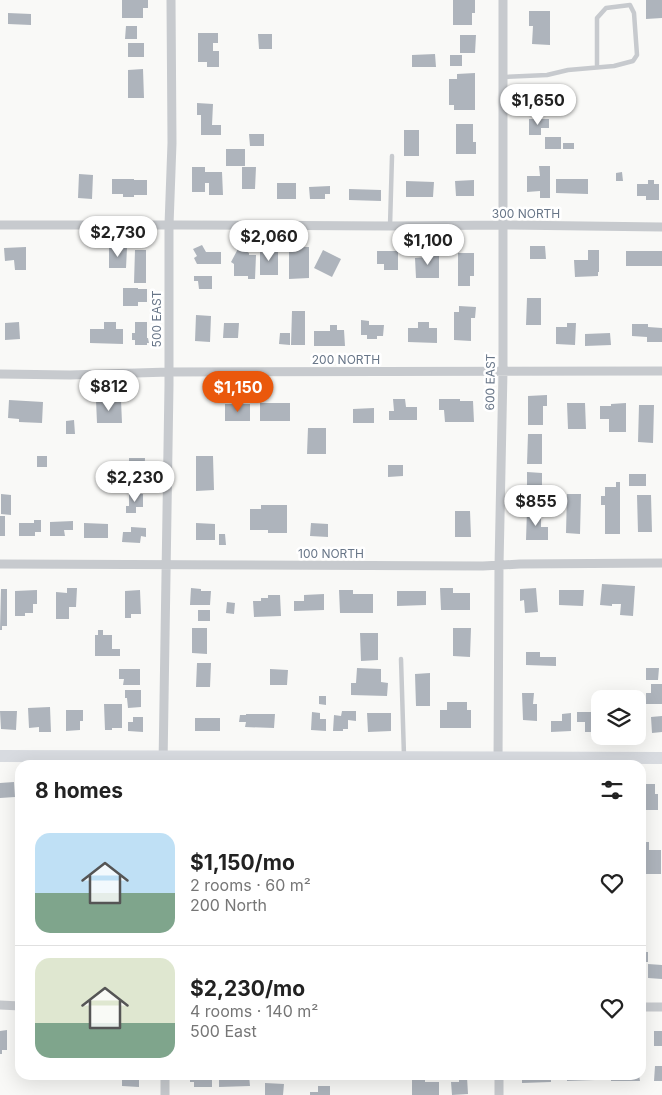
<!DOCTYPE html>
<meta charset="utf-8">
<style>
body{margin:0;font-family:Inter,sans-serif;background:#f2f2f2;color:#222;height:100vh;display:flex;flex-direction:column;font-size:19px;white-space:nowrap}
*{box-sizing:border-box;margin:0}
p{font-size:16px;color:#767676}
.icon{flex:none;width:28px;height:28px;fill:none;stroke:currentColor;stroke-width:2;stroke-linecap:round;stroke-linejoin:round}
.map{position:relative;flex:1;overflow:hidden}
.sheet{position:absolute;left:15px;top:760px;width:631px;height:320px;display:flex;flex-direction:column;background:#fff;border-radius:15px;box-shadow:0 5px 20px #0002}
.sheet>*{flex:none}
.controls{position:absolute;left:591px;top:690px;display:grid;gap:10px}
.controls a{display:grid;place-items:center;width:55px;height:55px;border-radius:10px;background:#fff;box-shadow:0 5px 20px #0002;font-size:25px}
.price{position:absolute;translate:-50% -42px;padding:0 11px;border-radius:18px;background:#fff;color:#222;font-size:16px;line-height:32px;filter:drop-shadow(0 1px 2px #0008)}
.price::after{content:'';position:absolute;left:50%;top:30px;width:15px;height:11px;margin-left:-8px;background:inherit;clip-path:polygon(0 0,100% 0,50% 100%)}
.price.active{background:#ea580c;color:#fff}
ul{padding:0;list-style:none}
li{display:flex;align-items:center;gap:15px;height:125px;padding:0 20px}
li+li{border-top:1px solid #e0e0e0}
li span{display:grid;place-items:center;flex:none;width:140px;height:100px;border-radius:15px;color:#555}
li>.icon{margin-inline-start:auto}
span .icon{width:60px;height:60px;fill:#fffc;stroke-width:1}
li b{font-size:21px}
h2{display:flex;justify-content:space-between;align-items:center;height:60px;padding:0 20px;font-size:21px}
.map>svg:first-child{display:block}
</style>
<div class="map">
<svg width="662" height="1095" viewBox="0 0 662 1095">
<rect width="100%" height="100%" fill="#f9f9f7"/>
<path fill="#aeb4bc" d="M122 0H148V8H143V18H122Z
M453 0H475V13H472V25H453Z
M646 0H662V18L646 19Z
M529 11H550V45L532 44 533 26H529Z
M8 13 31 14V25L8 24Z
M126 26H137V39H125Z
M198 33H218V43H213V51H219V67H207V62H198Z
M258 34H272V49H259Z
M460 35H476L475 53H460Z
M128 43H144V57H128Z
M435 54 436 67H412V55Z
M450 55H462V66H450Z
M143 69 144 98H128V70Z
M475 73V110H454V105H449V79H457V74Z
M529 84H541V101H529Z
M197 103 213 104 212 125H221V135H201V115H197Z
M529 119H549V128H541V135H529Z
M456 124H473V142H476V154H456Z
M404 130H419V156H404Z
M249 134H264V146H250Z
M545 137H561V149H545Z
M563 143H574V149H563Z
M226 149H245V166H226Z
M539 166H550V198H540V191L527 192V176H540Z
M192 167H205V172H222L223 195H209V183H205V192H192Z
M242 167H256L255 189H242Z
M622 172 623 181H616V173Z
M79 174 93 175 92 199 78 198Z
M112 179H134V180H147V195H134V197H123V194H112Z
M556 179H588V194L556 193Z
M474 180V196H456L455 181Z
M648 180H654V184H659V200H646V196H637V184H648Z
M406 181 434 182 433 197H406Z
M277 183H296V199H277Z
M330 186V194H325V199H310L309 187Z
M349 189 381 190V201L349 200Z
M202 245 206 252H221V264H197L194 258 197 256 193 249Z
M530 246H545L546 259H530Z
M26 247V270H15L14 260 5 261 4 248Z
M239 247 249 253V255H256L255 279H248V276H234V264L231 262Z
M267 247H278V275H260V250H267Z
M289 247H309V278L289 279Z
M109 248H127L126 268H109Z
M135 250H146V283H134Z
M323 250 341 259 332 277 314 268Z
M588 250H599V272H598V276L575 277 574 260H588Z
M377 251H398V270H384V264H377Z
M427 251H439V278H416L415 258 427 257Z
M626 251H662V266H626Z
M458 253H474V276H470V286H458Z
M194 276H212V289H199L198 281H194Z
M123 288H138V289H147V302H138V306H123Z
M527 298H541V325H526Z
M459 306 476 307 475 318H471V341L454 340V312H459Z
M292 311H305V345H291Z
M196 315 211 316 210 342 195 341Z
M361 320 369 321V325H384L383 336H377V339H367V335H361Z
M19 322 20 339 5 340V323Z
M104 322H116V329H123V344L90 343V329H104Z
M135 322H147V338H148L149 343H147V345H135V340H132V333H135Z
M418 322H429V328H437V343L408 342V328H418Z
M224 323H239L238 338H223Z
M567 323H576L575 345 556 344V327H567Z
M632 324H648V327L662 328V342H647V337L632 336Z
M330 325H337V330H344L345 346H314V331H330Z
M280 333H290V345L279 344Z
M610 333 611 345 585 346V334Z
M547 395V406H543V425H528V396Z
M393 399H405L406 407H417V420H389V411H394Z
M439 399H460V401H473L474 422H445L444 410H439Z
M9 400 43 402 42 423 19 422V419L8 418Z
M96 400H121L122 423H97Z
M260 403H290V421H260Z
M567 403H585L586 429H568Z
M626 403V432H609V419H600V406H611V404Z
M225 404H250V421H225Z
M639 405H654L653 443 638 442Z
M374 408V423H353V409Z
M74 420 75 434H66V421Z
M308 428H326V454H307Z
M528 434H542V464H527Z
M37 456H47V467H37Z
M196 456H213L214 490 196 491Z
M129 458H145L144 482H129Z
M388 465H403V476L388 477Z
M527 472 542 473V493H546V502H527Z
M629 474H646V486H629Z
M616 482H620V534H605V505H601V496H605V487H616Z
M129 493 143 494V507H136V513H126V506H129Z
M1 494 11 495V515L1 514Z
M567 494H581L580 534 566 533Z
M637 495H651L652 532H638Z
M261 505H287V533H268V530H250V509H261Z
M527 510 541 511V527H548V540H526Z
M455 511H470L471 537H455Z
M0 516H5V536H0Z
M34 520H41V532H35V536H19V523H34Z
M73 521V530H64L65 536H50V522Z
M84 523 108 524V538H84Z
M196 523 215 524V540H196Z
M311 523 328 524V537L310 536Z
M131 527 146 528V537L141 536 140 543 122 542 123 532H131Z
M219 534H225L226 545H219Z
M602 584 635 586 633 616 620 615 621 604H612V606L600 605Z
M67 588H77L76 607H69V619H56V592L67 593Z
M191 588 201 589V591H211L210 605H190Z
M440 588H453V593H470V610H441Z
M536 588 538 612 525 613 524 600 520 601V589Z
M1 589H7V626H2V630H0Z
M37 590V604H33V613H25V616H15V591Z
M140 590 141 614H131V618H125V591Z
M339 590H353V594H373V613H340Z
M559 590H584L583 606 559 605Z
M397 591H426V605L397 606Z
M324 594V610L294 611V601H304V595Z
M268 595H280L281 616 254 617 253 601H261V598H268Z
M227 602 235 603 234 614 226 613Z
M198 610H210V621H198Z
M192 628H207V654L192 653Z
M453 628H471L470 657 453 656Z
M98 630H103V635H112V649H120V656H95V635H98Z
M360 633H378V660L361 661Z
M526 652H540V657H556V666L526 665Z
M197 663H211L210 687H196Z
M357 668 381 669V682L388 683 387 696 351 695V683H356Z
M646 668H659L658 680H646Z
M119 669H140V685H123L124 679H119Z
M270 669 288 670 287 685H270Z
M430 673V706H416L415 674Z
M651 684H662V704H646V693H651Z
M125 690H141V707L128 708 127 698H125Z
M522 693H534L533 704H537V721L523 720Z
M319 696H326V705L319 704Z
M447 702H467V710H471V728H440V710H447Z
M104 704H122V728H112V730H105Z
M50 707 51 732H39V727L29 728 28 708Z
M66 710H83V721H80V730L66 731Z
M0 711H17L16 730 1 729Z
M342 711H356V721L348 720V729H343V731H333L334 715 341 716Z
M312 712 320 713V719H326V731L311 730Z
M577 712H597V732H585V722H577Z
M367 713H391V731L368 732Z
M571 713V731L551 732V721H562V714Z
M246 714H275L274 728 245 727 246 722H239L240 715H246Z
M662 716V732L652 733 651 717Z
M133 717H143V732L128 731V722H133Z
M195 718H220V731H195Z
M14 782 15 797 0 798V783Z
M641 784H655V794H658V810H641Z
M641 842H649V850H661V874H641Z
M641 952H648V962H641Z
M648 964 662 965V979L648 978Z
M7 1030V1050H2V1054H0V1031Z
M654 1031H662V1046H654Z
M655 1066H662V1081H654Z
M117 1075H139V1087L122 1086V1078H117Z
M190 1075H212V1087H194V1082H190Z
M219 1075H249L250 1086 219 1087Z
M522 1075H551V1082L522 1083Z
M567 1075H595V1080L567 1081Z
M611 1075H639L640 1081H611Z
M467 1077 468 1094 452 1095 451 1082H459V1078Z
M412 1078H425V1082H439V1095H412Z
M265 1083 284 1084 283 1095H265Z
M318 1086H330V1095H310V1092H318Z"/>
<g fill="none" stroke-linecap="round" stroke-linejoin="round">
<path stroke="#c7cace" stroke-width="4.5" d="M504 77 547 75 568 70 614 66 633 61 637 55 634 13 630 5 606 8 597 18V67
M390 226 392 156
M401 659 404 756"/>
<path stroke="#c7cace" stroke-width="9" d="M0 225H181L390 226 503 225 662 227
M0 374 70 375 169 372 662 371
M0 564 483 566 520 564 662 563
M163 765 169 385V225L172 143 171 0
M498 765 499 566 503 371V0
M0 1005 20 1006
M641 1007H662
M165 1075V1095
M499 1075V1095"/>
<path stroke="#d8dbe0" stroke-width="12" d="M0 756 662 758"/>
</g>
<g text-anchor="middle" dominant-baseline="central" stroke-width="5" stroke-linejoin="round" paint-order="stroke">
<g font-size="12" fill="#687688" stroke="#fff">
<text x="526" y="213">300 NORTH</text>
<text transform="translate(156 319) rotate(-90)">500 EAST</text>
<text x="346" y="359">200 NORTH</text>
<text transform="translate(490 382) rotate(-89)">600 EAST</text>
<text x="331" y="553">100 NORTH</text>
</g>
</g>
</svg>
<div class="controls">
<a><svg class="icon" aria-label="layers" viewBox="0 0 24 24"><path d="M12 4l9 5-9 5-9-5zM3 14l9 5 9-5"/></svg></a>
</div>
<b class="price" style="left:538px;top:126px">$1,650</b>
<b class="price" style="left:118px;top:258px">$2,730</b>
<b class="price" style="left:269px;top:262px">$2,060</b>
<b class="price" style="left:428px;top:266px">$1,100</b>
<b class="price" style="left:109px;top:412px">$812</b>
<b class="price active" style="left:238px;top:413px">$1,150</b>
<b class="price" style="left:135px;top:503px">$2,230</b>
<b class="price" style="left:536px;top:527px">$855</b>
<section class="sheet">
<h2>8 homes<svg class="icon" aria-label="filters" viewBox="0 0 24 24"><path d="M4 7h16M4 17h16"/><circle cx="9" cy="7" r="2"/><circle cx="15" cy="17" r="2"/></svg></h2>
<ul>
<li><span style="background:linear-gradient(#bfe0f5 60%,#7fa58c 0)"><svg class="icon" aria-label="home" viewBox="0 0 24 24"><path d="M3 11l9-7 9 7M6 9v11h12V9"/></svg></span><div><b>$1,150/mo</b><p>2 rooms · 60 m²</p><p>200 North</p></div><svg class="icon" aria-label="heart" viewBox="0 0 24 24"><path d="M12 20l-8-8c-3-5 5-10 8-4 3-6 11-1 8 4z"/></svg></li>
<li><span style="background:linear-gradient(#dfe7d0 65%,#7fa58c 0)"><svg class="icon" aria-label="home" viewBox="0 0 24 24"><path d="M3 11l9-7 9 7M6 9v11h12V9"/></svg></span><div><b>$2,230/mo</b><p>4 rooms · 140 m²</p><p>500 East</p></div><svg class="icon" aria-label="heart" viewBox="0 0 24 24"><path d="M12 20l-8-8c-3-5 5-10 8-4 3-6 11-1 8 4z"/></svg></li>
</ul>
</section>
</div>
